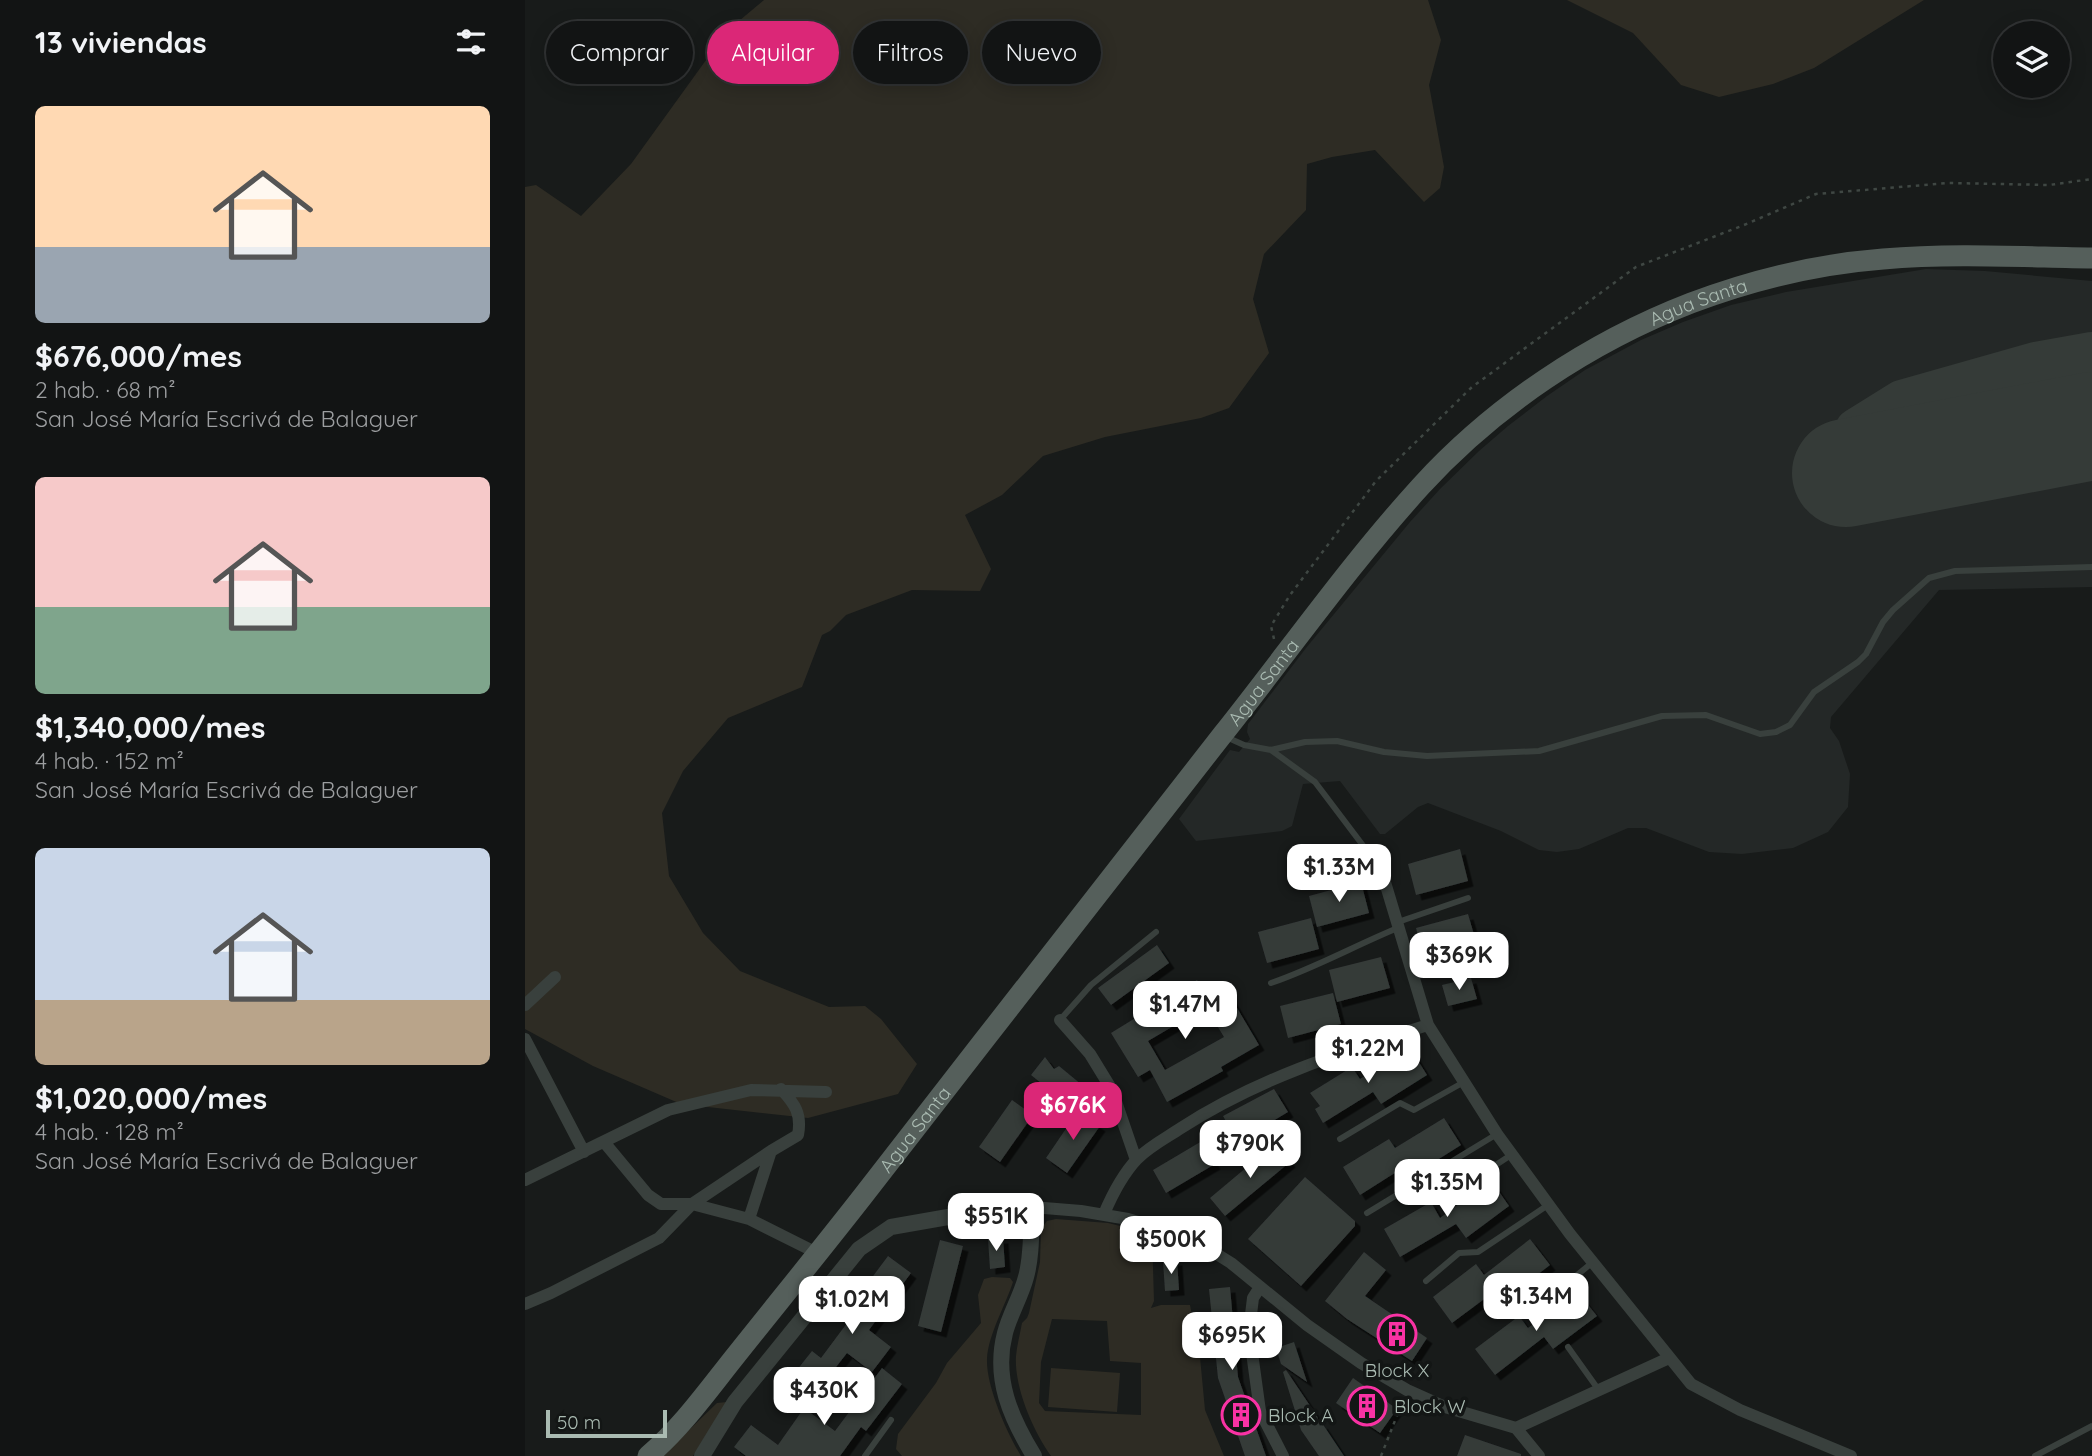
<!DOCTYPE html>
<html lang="es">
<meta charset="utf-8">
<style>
body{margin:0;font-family:Quicksand,sans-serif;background:#1b1d1d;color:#f1f3f6;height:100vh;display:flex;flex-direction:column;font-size:26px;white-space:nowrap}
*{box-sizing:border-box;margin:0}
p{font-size:23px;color:#9c9ea0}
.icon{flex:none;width:38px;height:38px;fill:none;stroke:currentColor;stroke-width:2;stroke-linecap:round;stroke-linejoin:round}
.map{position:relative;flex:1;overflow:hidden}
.panel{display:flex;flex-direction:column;background:#121414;width:525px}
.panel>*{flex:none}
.hud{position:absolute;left:21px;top:21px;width:665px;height:63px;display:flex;gap:14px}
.tools{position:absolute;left:1468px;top:21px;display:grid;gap:14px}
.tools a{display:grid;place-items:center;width:77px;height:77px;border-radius:50%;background:#121414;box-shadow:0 4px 18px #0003,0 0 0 2px #313334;font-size:35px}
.scale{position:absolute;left:21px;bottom:18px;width:121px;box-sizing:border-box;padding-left:7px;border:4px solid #aabbb2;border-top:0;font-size:19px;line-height:24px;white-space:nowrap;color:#aabbb2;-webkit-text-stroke:5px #131615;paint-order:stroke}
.price{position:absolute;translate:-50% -60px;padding:0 16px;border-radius:14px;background:#fff;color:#222;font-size:23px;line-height:46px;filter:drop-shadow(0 2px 4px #0008)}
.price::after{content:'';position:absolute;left:50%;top:42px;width:21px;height:16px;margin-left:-10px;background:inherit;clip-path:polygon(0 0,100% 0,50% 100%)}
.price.on{background:#db2777;color:#fff}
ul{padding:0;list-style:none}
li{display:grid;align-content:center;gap:14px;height:371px;padding:0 35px}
li span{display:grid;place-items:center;height:217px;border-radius:10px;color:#555}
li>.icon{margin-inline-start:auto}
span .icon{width:126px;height:126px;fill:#fffc;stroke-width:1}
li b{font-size:30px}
h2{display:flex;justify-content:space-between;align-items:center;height:84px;padding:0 35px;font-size:30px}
.chip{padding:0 24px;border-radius:32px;background:#121414;box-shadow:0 4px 18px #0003,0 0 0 2px #313334;font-size:24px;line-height:63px}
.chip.on{background:#db2777;color:#fff}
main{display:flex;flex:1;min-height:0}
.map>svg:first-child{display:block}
</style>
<main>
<section class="panel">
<h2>13 viviendas<svg class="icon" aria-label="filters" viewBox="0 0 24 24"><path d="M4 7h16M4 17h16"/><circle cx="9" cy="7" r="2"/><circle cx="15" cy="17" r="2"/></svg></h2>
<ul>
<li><span style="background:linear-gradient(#ffd9b3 65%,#9aa5b1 0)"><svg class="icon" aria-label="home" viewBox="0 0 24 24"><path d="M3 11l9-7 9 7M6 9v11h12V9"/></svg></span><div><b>$676,000/mes</b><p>2 hab. · 68 m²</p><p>San José María Escrivá de Balaguer</p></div></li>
<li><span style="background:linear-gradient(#f6c9c9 60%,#7fa58c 0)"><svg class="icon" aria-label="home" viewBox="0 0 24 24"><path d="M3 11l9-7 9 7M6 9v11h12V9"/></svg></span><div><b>$1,340,000/mes</b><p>4 hab. · 152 m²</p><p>San José María Escrivá de Balaguer</p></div></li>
<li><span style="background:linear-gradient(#c9d6e8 70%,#b9a48a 0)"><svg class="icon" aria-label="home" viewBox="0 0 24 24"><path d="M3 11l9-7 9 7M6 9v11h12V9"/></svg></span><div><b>$1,020,000/mes</b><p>4 hab. · 128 m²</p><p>San José María Escrivá de Balaguer</p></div></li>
</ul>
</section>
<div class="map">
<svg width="1567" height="1456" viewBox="0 0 1567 1456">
<defs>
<filter id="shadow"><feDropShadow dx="5.5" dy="5.5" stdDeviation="0" flood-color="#0009"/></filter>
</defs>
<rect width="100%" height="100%" fill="#181b1a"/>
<path fill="#242827" d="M1401 269 1460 271 1567 281V587L1414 590 1306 717 1305 728 1314 741 1325 774 1323 807 1303 832 1268 848 1217 854 1184 852 1121 828H1103L1054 849 1032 852 1014 850 976 831 903 803 893 807 860 834H855L815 781 778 784 767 826 757 831 671 841 654 819 705 750 714 752 725 739 722 732 723 724 781 648 885 522 915 489 954 451 983 426 1022 396 1060 370 1116 340 1158 322 1206 305 1261 292Z"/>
<path fill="#2e2c24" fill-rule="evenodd" d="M239 0H903L916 40 904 85 919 167 915 188 899 202 850 150 807 157 782 164 781 210 739 254 728 299 744 353 704 408 676 418 580 437 518 456 477 495 440 515 466 569 455 591 387 590 321 615 305 631 297 635 277 687 203 718 158 771 137 813 144 876 178 933 215 971 304 1007 340 1006 356 1019 392 1064 373 1094 283 1118 156 1104 68 1066 0 1029V187L11 185 56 216 106 164 202 31Z
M1042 0H1399L1289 68 1248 84 1194 97 1156 85 1108 33Z
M531 1219 583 1223 627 1234 629 1301 626 1308 636 1305H665L675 1357 680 1410 699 1456H526C508 1431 489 1387 491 1356 492 1345 495 1334 497 1323L502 1318 504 1313 515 1262 516 1229 522 1221ZM527 1319 582 1321 585 1361 616 1363V1415L520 1411 514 1403 516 1362Z
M467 1277 485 1278 488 1282C481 1304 463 1335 462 1359 461 1386 482 1433 496 1456H377L371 1449 373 1434 411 1383 422 1363 456 1323 453 1295 459 1279Z
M526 1368 595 1373 592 1412 523 1407Z
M202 1402 168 1456H137L192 1403Z"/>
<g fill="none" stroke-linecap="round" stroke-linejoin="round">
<path stroke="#353b38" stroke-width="44" d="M1321 473 1332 430 1377 402 1511 364 1567 354"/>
<path stroke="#353b38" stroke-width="108" d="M1321 473 1567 426"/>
</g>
<path fill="#353a39" filter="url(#shadow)" d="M935 849 943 881 891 895 883 864Z
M836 882 844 913 792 927 784 896Z
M943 914 952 945 899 959 891 928Z
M786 918 794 949 742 963 733 932Z
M632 945 644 963 586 1005 573 988Z
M856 957 865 988 812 1002 804 970Z
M946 978 952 999 923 1006 917 985Z
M672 980 686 1004 623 1041 640 1070 699 1037 682 1009 705 996 734 1045 696 1067 698 1071 642 1102 625 1070 613 1077 586 1033Z
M808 993 816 1024 763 1038 755 1006Z
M885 1048 902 1075 856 1104 848 1092 798 1123 790 1109 795 1106 785 1093 827 1067 835 1079Z
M520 1057 529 1069 534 1066 557 1085 542 1104 506 1075Z
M749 1089 763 1112 713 1142 698 1116Z
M487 1100 508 1115 475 1162 454 1147Z
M553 1111 575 1126 542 1173 521 1158Z
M919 1118 936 1145 890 1174 884 1164 835 1195 818 1167 864 1139 870 1148Z
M677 1141 690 1164 641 1193 628 1170Z
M747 1146H752L765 1162 700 1216 685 1198Z
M780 1177 830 1221V1226L776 1286 723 1239Z
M966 1180 984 1206 941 1238 931 1224 875 1257 859 1229 906 1202 915 1218Z
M478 1238 480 1267 465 1269 463 1239Z
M1005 1239 1025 1265 982 1298 974 1288 927 1323 908 1297 951 1264 959 1275Z
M415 1240 438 1246 416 1332 393 1326Z
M839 1252 861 1270 840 1296 902 1338 887 1361 822 1319 800 1301Z
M363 1256 386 1273 344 1330 366 1347 347 1372 322 1353 279 1408 256 1390 287 1351 296 1358 334 1307 328 1303Z
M652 1260 654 1290 640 1291 638 1261Z
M705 1287 713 1377 741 1456H720L693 1378 684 1289Z
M1052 1291 1072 1316 1028 1349 1019 1337 970 1375 950 1349 994 1316 1003 1328Z
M769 1342 782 1382 756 1364 751 1348Z
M357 1368 377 1384 341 1431 336 1427 315 1456H221L209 1447 226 1425 253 1445 279 1408 310 1431Z
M761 1370 792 1416 795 1426 797 1423 819 1456H794L776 1430 758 1372Z
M828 1378 872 1409 855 1433 811 1403Z
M940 1435 996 1454V1456H932Z"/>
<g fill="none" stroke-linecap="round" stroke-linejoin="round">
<path stroke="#3f4743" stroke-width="2.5" stroke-dasharray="3.5 5" stroke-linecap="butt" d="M749 639 746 626 765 595 851 481 947 387 1111 267 1219 225 1291 194 1423 183 1524 185 1567 179
M856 1456 877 1403"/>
<path stroke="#39403d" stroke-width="6" d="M699 736 719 745 746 750 780 742 812 741 859 752 902 756 1014 751 1137 716 1181 715 1235 734 1251 732 1265 725 1289 692 1333 662 1341 654 1358 622 1368 610 1404 578 1430 571 1567 567
M746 750 790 782 855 868
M873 922 943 898
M746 983C790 968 831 945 875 927
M535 1020 566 985 631 932
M815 1139 875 1103 889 1110 939 1082
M916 1201 986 1155
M842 1213 972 1134
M901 1281 934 1253 953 1252 1023 1205
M1024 1298 1068 1262
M1043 1347 1073 1389
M340 1456 366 1420
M1510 1456 1567 1426"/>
<path stroke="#39403d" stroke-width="12" d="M856 869 903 1025 972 1134 1045 1234 1166 1384 1215 1410 1326 1456
M0 1005 30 977
M535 1020 565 1054 587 1090 611 1160
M0 1039 59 1152
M79 1142 123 1195 136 1204H167L224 1219 292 1253
M0 1180 143 1110 226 1090 301 1092
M507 1207 556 1211 603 1219 651 1233 674 1243 706 1263 782 1325 836 1363 882 1390 920 1407 991 1428 1014 1456
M579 1214C587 1195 598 1174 612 1159 625 1146 641 1138 656 1128 733 1078 817 1052 903 1025
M224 1219 246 1151 273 1135C277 1114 270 1104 256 1089
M735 1287 728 1298 724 1331 735 1411 758 1456
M0 1304 26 1293 134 1238 167 1204 246 1151
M991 1428 1144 1358"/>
<path stroke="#39403d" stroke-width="16" d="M177 1456 210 1402 334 1249 366 1227 463 1210 507 1207C506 1229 507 1256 501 1277 496 1296 485 1314 480 1333 468 1379 486 1418 509 1456"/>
<path stroke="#555f5b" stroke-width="21" id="s1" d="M123 1456C156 1428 181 1393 208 1359 251 1305 295 1251 338 1196 458 1042 577 887 698 734 764 651 825 564 896 486 969 406 1065 342 1166 303 1227 280 1293 264 1358 259 1428 253 1498 257 1567 258"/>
</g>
<defs>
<symbol id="building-ring" viewBox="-11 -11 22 22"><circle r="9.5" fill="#131615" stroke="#f932a4" stroke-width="1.5"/><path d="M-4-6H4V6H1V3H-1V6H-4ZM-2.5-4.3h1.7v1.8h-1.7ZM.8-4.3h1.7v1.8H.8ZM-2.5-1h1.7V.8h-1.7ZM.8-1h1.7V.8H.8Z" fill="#f932a4"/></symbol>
</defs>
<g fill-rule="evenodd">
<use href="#building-ring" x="850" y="1312" width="44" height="44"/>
<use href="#building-ring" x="820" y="1384" width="44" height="44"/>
<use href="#building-ring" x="694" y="1393" width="44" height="44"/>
</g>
<g text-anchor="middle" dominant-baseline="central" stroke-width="7" stroke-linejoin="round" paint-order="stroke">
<g font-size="19" fill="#aabbb2" stroke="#131615">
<text stroke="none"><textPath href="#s1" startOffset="1577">Agua Santa</textPath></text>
<text stroke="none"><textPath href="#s1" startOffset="989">Agua Santa</textPath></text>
<text stroke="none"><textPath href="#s1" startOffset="422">Agua Santa</textPath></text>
</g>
<g font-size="19" fill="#aabbb2" stroke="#131615" text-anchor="start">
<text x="872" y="1370" text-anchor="middle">Block X</text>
<text x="869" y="1406">Block W</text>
<text x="743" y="1415">Block A</text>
</g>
</g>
</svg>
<div class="tools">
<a><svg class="icon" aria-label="layers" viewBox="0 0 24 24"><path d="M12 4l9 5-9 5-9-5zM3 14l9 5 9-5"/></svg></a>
</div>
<div class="scale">50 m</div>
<b class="price" style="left:814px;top:904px">$1.33M</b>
<b class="price" style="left:934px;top:992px">$369K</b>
<b class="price" style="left:660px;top:1041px">$1.47M</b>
<b class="price" style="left:843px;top:1085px">$1.22M</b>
<b class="price on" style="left:548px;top:1142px">$676K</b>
<b class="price" style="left:725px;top:1180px">$790K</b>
<b class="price" style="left:922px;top:1219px">$1.35M</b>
<b class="price" style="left:471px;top:1253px">$551K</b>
<b class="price" style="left:646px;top:1276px">$500K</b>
<b class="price" style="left:1011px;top:1333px">$1.34M</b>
<b class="price" style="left:327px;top:1336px">$1.02M</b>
<b class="price" style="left:707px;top:1372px">$695K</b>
<b class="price" style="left:299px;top:1427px">$430K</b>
<div class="hud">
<a class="chip">Comprar</a>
<a class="chip on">Alquilar</a>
<a class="chip">Filtros</a>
<a class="chip">Nuevo</a>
</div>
</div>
</main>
